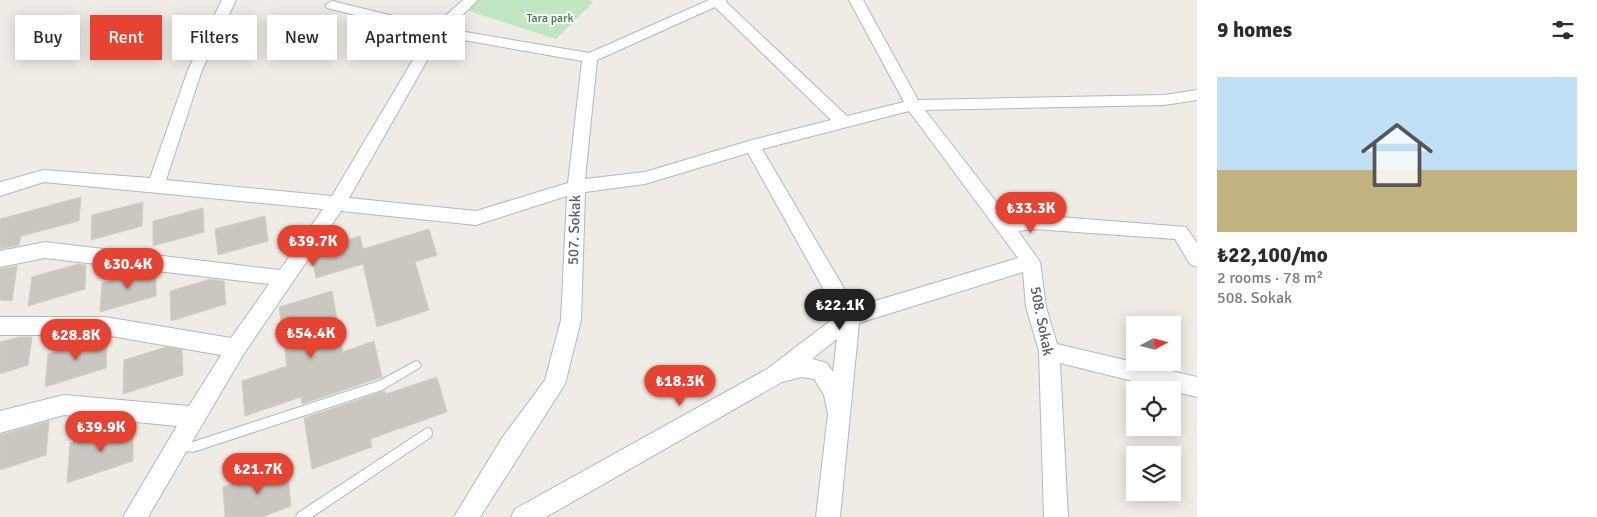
<!DOCTYPE html>
<meta charset="utf-8">
<style>
body{margin:0;font-family:Signika,sans-serif;background:#f2f2f3;color:#2b2b33;height:100vh;display:flex;flex-direction:column;font-size:19px;white-space:nowrap}
*{box-sizing:border-box;margin:0}
p{font-size:16px;color:#7c7c81}
.icon{flex:none;width:28px;height:28px;fill:none;stroke:currentColor;stroke-width:2;stroke-linecap:round;stroke-linejoin:round}
.map{position:relative;flex:1;overflow:hidden}
.panel{display:flex;flex-direction:column;background:#fff;width:400px}
.panel>*{flex:none}
.guide{position:absolute;left:15px;top:15px;width:475px;height:45px;display:flex;gap:10px}
.needle{width:32px;rotate:83deg}
.fabs{position:absolute;left:1126px;top:316px;display:grid;gap:10px}
.fabs a{display:grid;place-items:center;width:55px;height:55px;border-radius:0px;background:#fff;box-shadow:0 2px 12px #0003;font-size:25px}
.price{position:absolute;translate:-50% -42px;padding:0 11px;border-radius:18px;background:#e74332;color:#fff;font-size:16px;line-height:32px;filter:drop-shadow(0 1px 2px #0008)}
.price::after{content:'';position:absolute;left:50%;top:30px;width:15px;height:11px;margin-left:-8px;background:inherit;clip-path:polygon(0 0,100% 0,50% 100%)}
.price.active{background:#222;color:#fff}
ul{padding:0;list-style:none}
li{display:grid;align-content:center;gap:10px;height:265px;padding:0 20px}
li span{display:grid;place-items:center;height:155px;border-radius:0px;color:#555}
li>.icon{margin-inline-start:auto}
span .icon{width:90px;height:90px;fill:#fffc;stroke-width:1}
li b{font-size:21px}
h2{display:flex;justify-content:space-between;align-items:center;height:60px;padding:0 20px;font-size:21px}
.pill{padding:0 18px;border-radius:0px;background:#fff;box-shadow:0 2px 12px #0003;font-size:18px;line-height:45px}
.pill.active{background:#e74332;color:#fff}
main{display:flex;flex:1;min-height:0}
.map>svg:first-child{display:block}
</style>
<main>
<div class="map">
<svg width="1197" height="517" viewBox="0 0 1197 517">
<rect width="100%" height="100%" fill="#eeece4"/>
<path fill="#c1e6c2" d="M477 0H588L593 2 556 39 466 10Z"/>
<path fill="#cac7c1" stroke="#d3cec3" d="M81 197 79 221 21 236 19 245 0 249V219Z
M143 202 142 226 91 240 92 215Z
M203 208 204 232 153 246V221Z
M265 216 268 241 218 255 215 229Z
M429 229 437 255 415 262 429 310 377 327 363 264 316 278 312 257 318 249 360 236 363 249Z
M78 264 86 265 85 289 28 306 32 277Z
M17 266 12 301 0 300V269Z
M142 271 156 273V296L100 312 102 283Z
M211 279 224 281 226 304 171 321 170 291Z
M332 291 343 352 374 341 382 377 302 404 301 397 245 416 242 381 287 366 279 307Z
M19 337H32L28 365 0 374V342Z
M104 337H107L106 368 45 387 48 354Z
M166 347 182 350 183 375 123 394 124 360Z
M437 377 447 412 370 439 372 447 312 469 304 418 385 391 386 394Z
M49 421 46 455 0 470V435Z
M131 423 133 424V461L67 483 70 443Z
M287 464 291 506 262 517H225L223 487Z"/>
<g fill="none" stroke-linecap="round" stroke-linejoin="round">
<defs>
<path id="lane" d="M416 361 419 362 421 365 419 368 382 390 193 452 175 449 174 445 175 441 179 440 193 442 379 381Z
M427 428 431 429 432 433 431 437 312 517H296L298 513Z"/>
<path id="street" d="M222 0H236L202 70 166 180 332 196 429 33 327 8 325 5 332 1 434 26 463 0H478L448 29 589 53 709 0H727L726 2 847 116 904 102 849 0H863L918 100 1164 95 1197 90V100L1164 105 925 110 1008 217 1034 215 1186 227 1197 243V267L1190 264 1175 239 1034 229 1018 231 1040 262 1046 307 1057 344 1197 377V397L1060 363 1068 517H1044L1039 351 1026 307 1023 272 859 323 840 517H816L828 414 824 395 814 379 802 377 782 382 546 517H511L515 509 767 369 838 315 748 153 645 184 585 192 581 320 565 384 480 517H454L502 438 545 380 561 320 567 196 476 225 341 211 243 355 148 517H123L177 426 64 415 0 433V411L64 395 189 406 221 355 105 335H0V317H105L231 338 269 284 45 258 0 267V251L45 242 280 270 323 209 44 182 0 196V182L44 170 150 178 188 70ZM715 7 831 120 752 140 645 172 585 179 597 60ZM441 36 582 61 568 183 476 211 349 198ZM909 111 1018 258 855 307 762 149ZM837 339 833 372 827 363 812 359Z"/>
</defs>
<use href="#lane" stroke="#b5b7bb" stroke-width="2"/>
<use href="#street" stroke="#b5b7bb" stroke-width="2"/>
<use href="#lane" fill="#fff" fill-rule="evenodd"/>
<use href="#street" fill="#fff" fill-rule="evenodd"/>
</g>
<g text-anchor="middle" dominant-baseline="central" stroke-width="4" stroke-linejoin="round" paint-order="stroke">
<g font-size="12" fill="#35823b" stroke="#fff">
<text x="550" y="18">Tara park</text>
</g>
<g font-size="15" fill="#5c6065" stroke="#fff">
<text transform="translate(574 230) rotate(-88)">507. Sokak</text>
<text transform="translate(1042 321) rotate(79)">508. Sokak</text>
</g>
</g>
</svg>
<div class="fabs">
<a><svg class="needle" viewBox="-14 -14 28 28"><path d="M0-13l5 13h-10z" fill="#e53935"/><path d="M0 13l5-13h-10z" fill="#7c7c81"/></svg></a>
<a><svg class="icon" aria-label="locate" viewBox="0 0 24 24"><circle cx="12" cy="12" r="6"/><path d="M12 2v4M12 18v4M2 12h4M18 12h4"/></svg></a>
<a><svg class="icon" aria-label="layers" viewBox="0 0 24 24"><path d="M12 4l9 5-9 5-9-5zM3 14l9 5 9-5"/></svg></a>
</div>
<b class="price" style="left:1031px;top:234px">₺33.3K</b>
<b class="price" style="left:313px;top:267px">₺39.7K</b>
<b class="price" style="left:128px;top:290px">₺30.4K</b>
<b class="price active" style="left:840px;top:331px">₺22.1K</b>
<b class="price" style="left:311px;top:359px">₺54.4K</b>
<b class="price" style="left:76px;top:361px">₺28.8K</b>
<b class="price" style="left:680px;top:407px">₺18.3K</b>
<b class="price" style="left:101px;top:453px">₺39.9K</b>
<b class="price" style="left:258px;top:495px">₺21.7K</b>
<div class="guide">
<a class="pill">Buy</a>
<a class="pill active">Rent</a>
<a class="pill">Filters</a>
<a class="pill">New</a>
<a class="pill">Apartment</a>
</div>
</div>
<section class="panel">
<h2>9 homes<svg class="icon" aria-label="filters" viewBox="0 0 24 24"><path d="M4 7h16M4 17h16"/><circle cx="9" cy="7" r="2"/><circle cx="15" cy="17" r="2"/></svg></h2>
<ul>
<li><span style="background:linear-gradient(#bfe0f5 60%,#c2b280 0)"><svg class="icon" aria-label="home" viewBox="0 0 24 24"><path d="M3 11l9-7 9 7M6 9v11h12V9"/></svg></span><div><b>₺22,100/mo</b><p>2 rooms · 78 m²</p><p>508. Sokak</p></div></li>
</ul>
</section>
</main>
